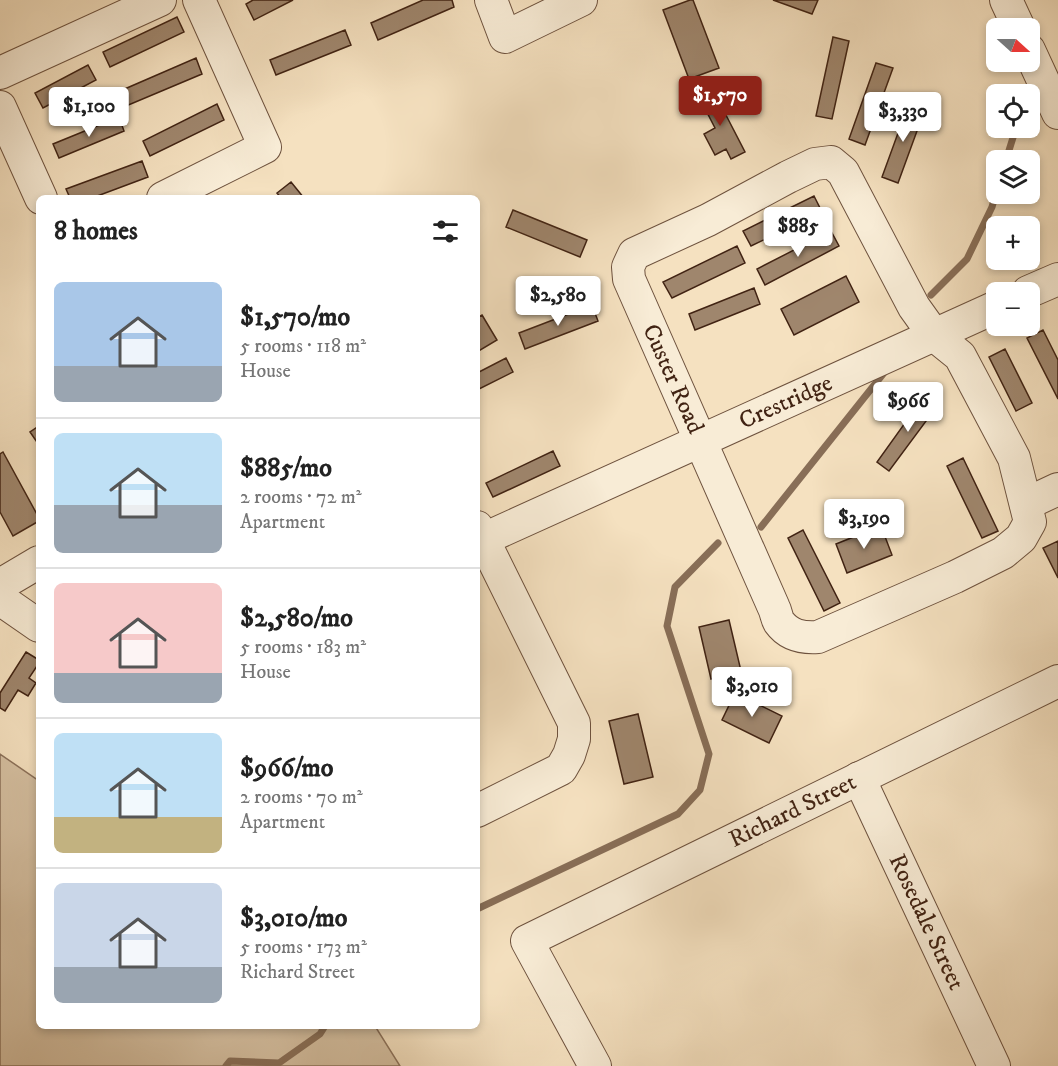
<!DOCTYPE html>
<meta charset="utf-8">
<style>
body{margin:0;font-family:"IM FELL DW Pica",serif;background:#f6f6f6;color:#222;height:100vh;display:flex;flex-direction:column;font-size:22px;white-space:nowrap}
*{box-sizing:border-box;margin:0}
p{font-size:20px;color:#767676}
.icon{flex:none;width:33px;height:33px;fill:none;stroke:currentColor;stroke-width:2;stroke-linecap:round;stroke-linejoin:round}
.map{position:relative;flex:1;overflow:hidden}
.side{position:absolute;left:36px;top:195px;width:444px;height:834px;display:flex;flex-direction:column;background:#fff;border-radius:9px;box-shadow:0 3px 9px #0003}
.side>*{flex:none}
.needle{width:39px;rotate:111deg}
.buttons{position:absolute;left:986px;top:18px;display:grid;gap:12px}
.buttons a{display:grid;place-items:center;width:54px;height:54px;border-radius:9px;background:#fff;box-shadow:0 3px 9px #0003;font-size:30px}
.price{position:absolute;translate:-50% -51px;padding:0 14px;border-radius:6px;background:#fff;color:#222;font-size:20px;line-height:39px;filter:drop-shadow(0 2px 3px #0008)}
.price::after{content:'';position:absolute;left:50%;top:36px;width:18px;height:14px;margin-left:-9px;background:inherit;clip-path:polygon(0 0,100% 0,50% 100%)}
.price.active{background:#8f2418;color:#fff}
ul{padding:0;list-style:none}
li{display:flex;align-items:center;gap:18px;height:150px;padding:0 18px}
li+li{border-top:2px solid #e0e0e0}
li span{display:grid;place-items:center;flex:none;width:168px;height:120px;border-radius:9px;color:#555}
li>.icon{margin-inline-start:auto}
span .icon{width:72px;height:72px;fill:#fffc;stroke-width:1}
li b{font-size:26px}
h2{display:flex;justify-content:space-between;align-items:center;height:72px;padding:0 18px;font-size:26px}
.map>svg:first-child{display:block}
</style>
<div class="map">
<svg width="1058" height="1066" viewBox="0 0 1058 1066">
<rect width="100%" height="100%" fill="#f5e1c0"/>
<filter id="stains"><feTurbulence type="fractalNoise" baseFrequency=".00333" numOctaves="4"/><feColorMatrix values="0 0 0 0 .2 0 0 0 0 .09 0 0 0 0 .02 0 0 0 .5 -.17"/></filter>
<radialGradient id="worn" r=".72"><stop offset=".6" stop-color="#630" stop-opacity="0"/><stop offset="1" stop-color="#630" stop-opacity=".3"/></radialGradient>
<path fill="#d6c1a3" stroke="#8c725b" stroke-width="1.5" d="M0 754 39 781V1026H375L400 1066H0Z"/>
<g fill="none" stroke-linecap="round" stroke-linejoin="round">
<path stroke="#886e57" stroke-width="7" d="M1006 160 1016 128
M931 295 967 259 992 207 996 193
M761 527 887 369
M477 909 678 814 700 790 709 754 667 626 675 587 718 543
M226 1066 230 1061 279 1063 320 1034 325 1026"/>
</g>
<path fill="#9f866d" stroke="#412313" stroke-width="1.5" d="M253 0H293L254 20 246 4Z
M423 0H452L454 7 378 40 371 23Z
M690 0H693L719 68 689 79 663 10Z
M773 0H818L812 14Z
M177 17 184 32 110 67 103 52Z
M345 30 351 45 276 75 270 60Z
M833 37 849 41 832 119 816 116Z
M196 58 202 74 126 106 120 91Z
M876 63 893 68 865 145 849 139Z
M88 65 96 80 43 108 35 93Z
M712 88 745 152 731 159 726 149 715 155 704 134 715 128 698 95Z
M909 103 925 109 898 183 882 177Z
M217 104 224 120 150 156 143 141Z
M119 117 124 131 59 158 53 144Z
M142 161 148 177 92 198H70L66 189Z
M291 182 304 198H281L277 193Z
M814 196 822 212 751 246 743 231Z
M513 210 587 240 580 257 506 227Z
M831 231 839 246 765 285 757 269Z
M737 246 745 263 672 298 663 282Z
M846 276 859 302 794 335 781 309Z
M754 288 760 304 695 330 689 314Z
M592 305 598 321 525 349 519 333Z
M482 315 497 340 477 352V318Z
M1043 330 1058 360V399L1027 338Z
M1005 349 1032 403 1016 411 989 357Z
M506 358 513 372 477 390V373Z
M925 395 938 405 889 471 877 462Z
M39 426V445L30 432Z
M553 451 560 466 493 497 486 483Z
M3 452 39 518V521L13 536 0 512V454Z
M963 458 998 531 982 538 947 466Z
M881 526 892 555 847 573 836 544Z
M803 530 840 603 824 611 788 538Z
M1058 541V578L1043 548Z
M729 620 741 671 711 679 699 627Z
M26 652 39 660V663L29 678 36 683 28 696 18 690 5 711 0 708V693Z
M735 693 782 716 769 743 722 720Z
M638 714 653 777 624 784 609 721Z"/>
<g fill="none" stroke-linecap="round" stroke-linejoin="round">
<defs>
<g id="minor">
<path d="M491 0 505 37 581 0"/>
<path d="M1006 0 1019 28"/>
<path d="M1029 50 1058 113"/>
<path d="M0 73 160 0"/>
<path d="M0 107 41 198"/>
<path d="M831 162 843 172 914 307 934 335 960 356 1014 458 1030 522 1021 538 1003 553 955 577 818 637C803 638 789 636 779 622 777 619 776 612 774 608L629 279 628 267 634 254 708 220 788 177 815 164Z"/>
<path d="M163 198 265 147 199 0"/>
<path d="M1028 292 1058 279"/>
<path d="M1026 504 1058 489"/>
<path d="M477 527 574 723V739L569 755 561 769 477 811"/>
<path id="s1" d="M477 542 996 307"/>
<path d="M0 585 39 562"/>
<path d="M0 599 39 626"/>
<path id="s2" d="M859 778 994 1066"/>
<path id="s3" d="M595 1066 527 941 1058 681"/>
</g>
</defs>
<use href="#minor" stroke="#6e523e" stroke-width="34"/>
<use href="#minor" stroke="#f8ecd6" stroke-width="32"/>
</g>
<g text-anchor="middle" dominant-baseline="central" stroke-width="5" stroke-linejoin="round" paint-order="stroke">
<g font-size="24" fill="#412313" stroke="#f8ecd6">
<text transform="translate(673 379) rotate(66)">Custer Road</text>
<text stroke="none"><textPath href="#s1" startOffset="339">Crestridge</textPath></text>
<text stroke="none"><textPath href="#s3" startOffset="438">Richard Street</textPath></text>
<text stroke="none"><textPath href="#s2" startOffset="159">Rosedale Street</textPath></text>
</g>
</g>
<rect width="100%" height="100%" filter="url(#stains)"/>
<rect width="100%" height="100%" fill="url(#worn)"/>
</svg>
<div class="buttons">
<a><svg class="needle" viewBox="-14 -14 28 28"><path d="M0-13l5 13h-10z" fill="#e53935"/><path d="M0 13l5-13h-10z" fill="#767676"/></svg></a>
<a><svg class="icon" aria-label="locate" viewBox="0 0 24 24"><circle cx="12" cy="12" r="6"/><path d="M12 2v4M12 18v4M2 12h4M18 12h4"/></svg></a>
<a><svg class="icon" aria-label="layers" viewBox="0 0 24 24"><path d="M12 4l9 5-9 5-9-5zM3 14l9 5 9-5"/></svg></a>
<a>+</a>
<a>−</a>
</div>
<b class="price active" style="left:720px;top:127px">$1,570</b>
<b class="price" style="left:89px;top:138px">$1,100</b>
<b class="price" style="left:903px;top:143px">$3,330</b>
<b class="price" style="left:798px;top:258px">$885</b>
<b class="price" style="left:558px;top:327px">$2,580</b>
<b class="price" style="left:908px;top:433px">$966</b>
<b class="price" style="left:864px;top:550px">$3,190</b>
<b class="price" style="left:752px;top:718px">$3,010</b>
<section class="side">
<h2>8 homes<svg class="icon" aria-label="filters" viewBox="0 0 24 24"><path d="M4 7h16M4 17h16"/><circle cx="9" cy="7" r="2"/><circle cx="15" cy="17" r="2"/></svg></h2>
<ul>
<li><span style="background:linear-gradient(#a9c7e8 70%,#9aa5b1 0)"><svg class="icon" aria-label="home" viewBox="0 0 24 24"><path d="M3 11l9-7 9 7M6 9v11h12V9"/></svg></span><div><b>$1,570/mo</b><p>5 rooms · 118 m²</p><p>House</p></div></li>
<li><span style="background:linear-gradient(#bfe0f5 60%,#9aa5b1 0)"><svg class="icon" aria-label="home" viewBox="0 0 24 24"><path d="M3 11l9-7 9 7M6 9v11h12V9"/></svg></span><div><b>$885/mo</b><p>2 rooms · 72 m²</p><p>Apartment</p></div></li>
<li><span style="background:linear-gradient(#f6c9c9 75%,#9aa5b1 0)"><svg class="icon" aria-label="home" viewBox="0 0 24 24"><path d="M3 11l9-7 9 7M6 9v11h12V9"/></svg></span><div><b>$2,580/mo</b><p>5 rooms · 183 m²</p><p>House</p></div></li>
<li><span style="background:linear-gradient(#bfe0f5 70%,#c2b280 0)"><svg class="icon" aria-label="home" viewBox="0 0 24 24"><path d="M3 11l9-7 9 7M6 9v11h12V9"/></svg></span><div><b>$966/mo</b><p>2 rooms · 70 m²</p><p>Apartment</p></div></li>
<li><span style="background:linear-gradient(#c9d6e8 70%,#9aa5b1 0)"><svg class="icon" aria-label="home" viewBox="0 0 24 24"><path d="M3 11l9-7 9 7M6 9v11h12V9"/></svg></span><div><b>$3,010/mo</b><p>5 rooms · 173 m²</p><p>Richard Street</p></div></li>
</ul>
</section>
</div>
